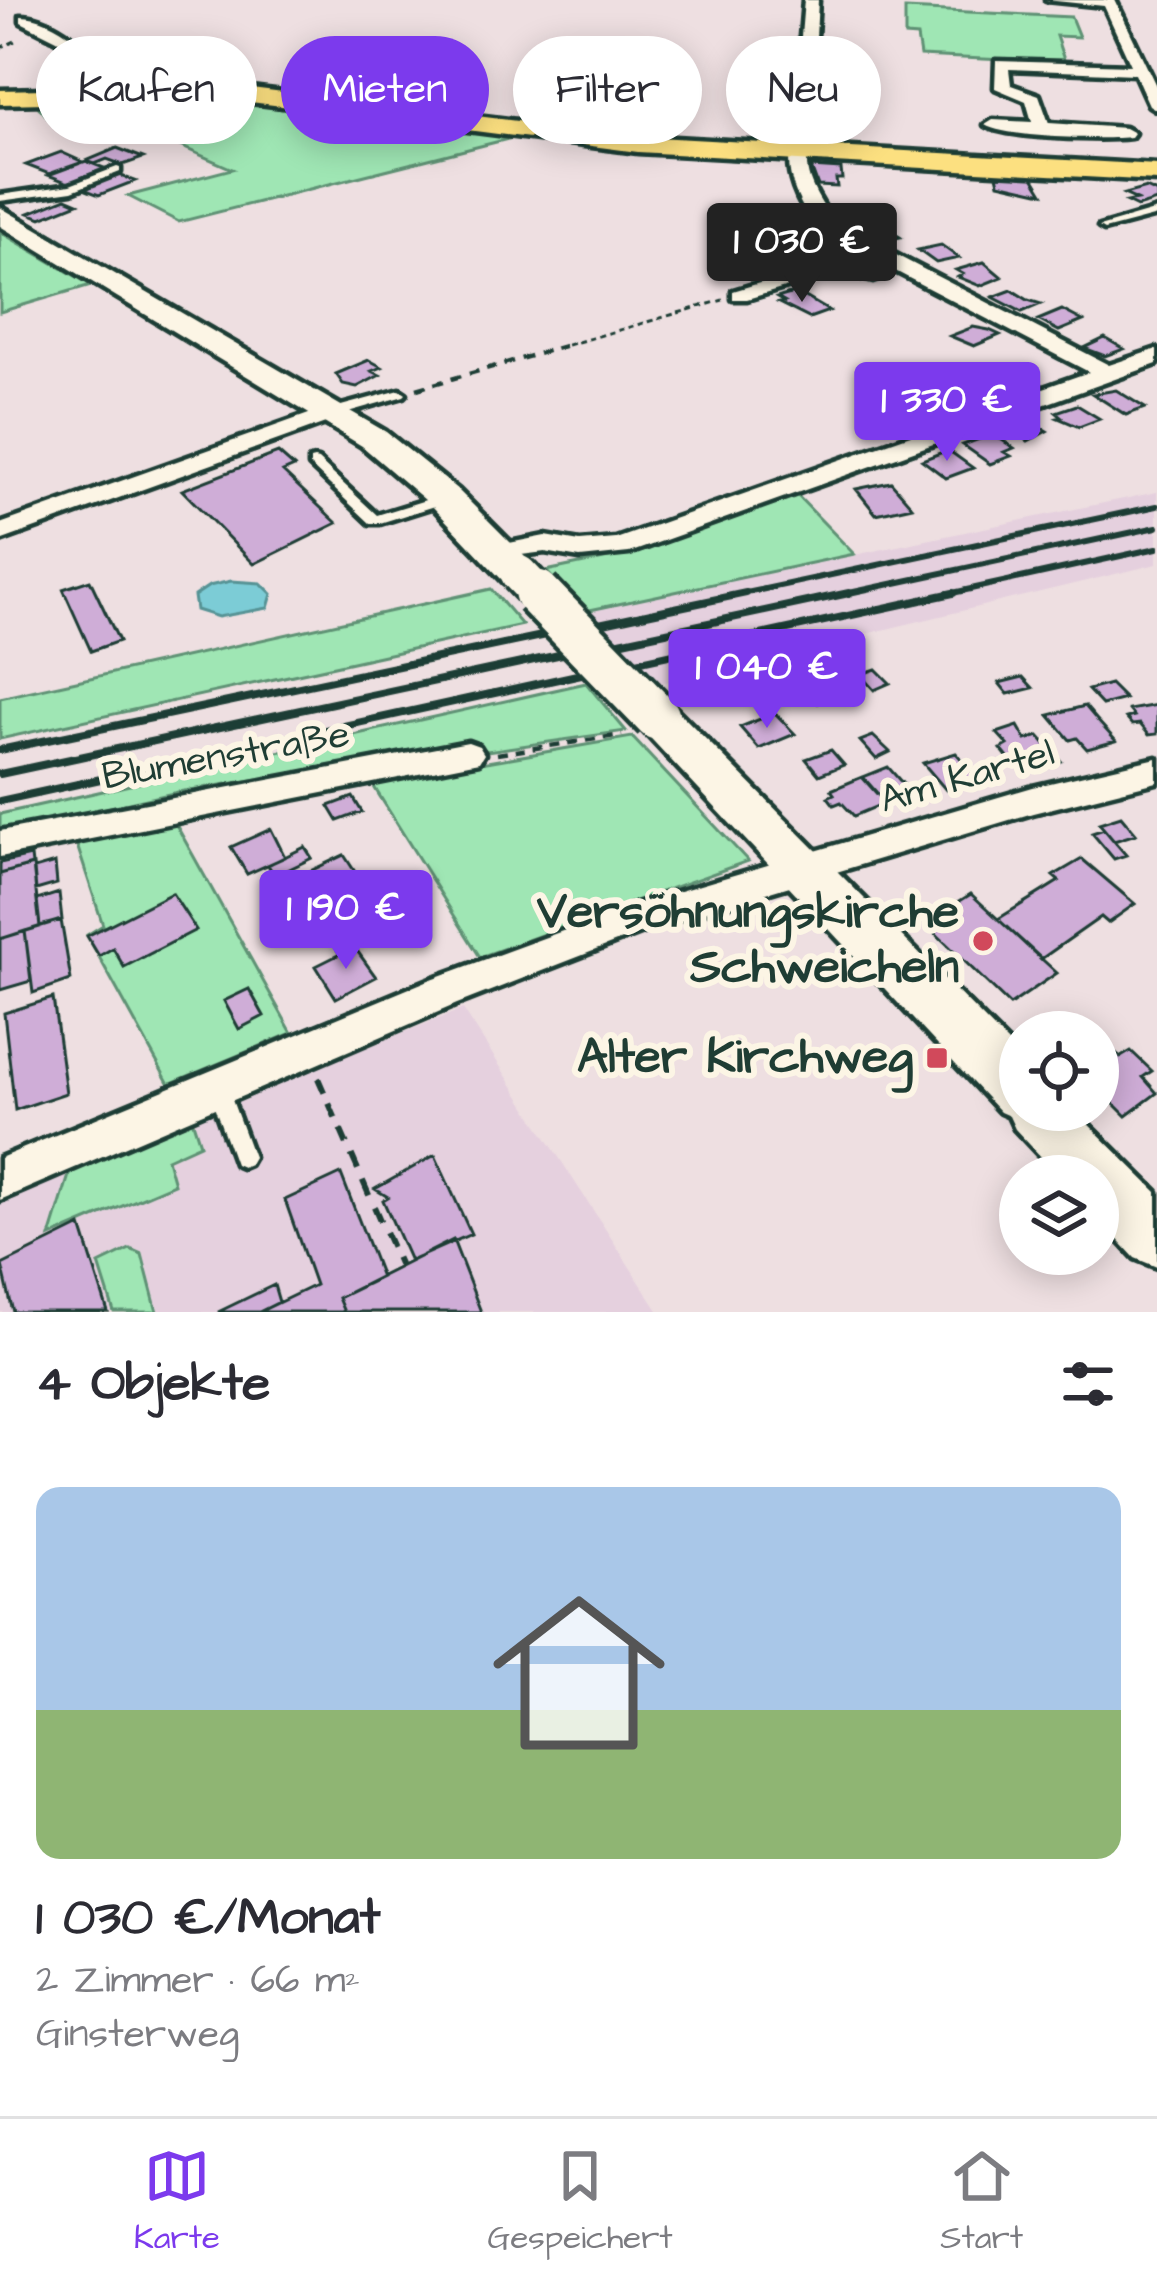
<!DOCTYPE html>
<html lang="de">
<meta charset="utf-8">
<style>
body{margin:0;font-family:"Architects Daughter",sans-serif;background:#f2f2f3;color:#2b2b33;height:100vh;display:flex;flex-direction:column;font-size:45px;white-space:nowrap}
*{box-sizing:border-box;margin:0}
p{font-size:39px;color:#7c7c81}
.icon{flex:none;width:66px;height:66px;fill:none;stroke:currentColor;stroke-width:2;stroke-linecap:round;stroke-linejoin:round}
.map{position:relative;height:1312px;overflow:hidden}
.details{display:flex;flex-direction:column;background:#fff;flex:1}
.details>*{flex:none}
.banner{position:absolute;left:36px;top:36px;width:1086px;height:108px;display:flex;gap:24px}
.controls{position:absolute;left:999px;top:1011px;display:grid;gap:24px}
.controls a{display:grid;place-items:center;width:120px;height:120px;border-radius:50%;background:#fff;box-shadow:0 6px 30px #0003;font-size:60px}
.price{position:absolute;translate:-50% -102px;padding:0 27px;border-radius:12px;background:#7c3aed;color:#fff;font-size:39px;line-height:78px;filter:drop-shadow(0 3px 6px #0008)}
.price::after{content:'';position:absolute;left:50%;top:72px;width:36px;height:27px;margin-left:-18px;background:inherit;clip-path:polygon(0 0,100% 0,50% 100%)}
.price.selected{background:#222;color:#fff}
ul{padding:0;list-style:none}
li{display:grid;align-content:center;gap:24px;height:636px;padding:0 36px}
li+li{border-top:3px solid #e1e1e2}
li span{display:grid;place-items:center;height:372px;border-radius:24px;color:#555}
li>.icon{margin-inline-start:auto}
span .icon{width:216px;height:216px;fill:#fffc;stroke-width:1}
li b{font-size:51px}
h2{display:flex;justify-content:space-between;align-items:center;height:144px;padding:0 36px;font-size:51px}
.tag{padding:0 42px;border-radius:54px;background:#fff;box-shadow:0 6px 30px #0003;font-size:42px;line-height:108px}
.tag.selected{background:#7c3aed;color:#fff}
.dock{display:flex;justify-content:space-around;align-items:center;height:168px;border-top:3px solid #e1e1e2;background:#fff;font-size:33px;color:#7c7c81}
.dock a{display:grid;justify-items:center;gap:6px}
.dock .selected{color:#7c3aed}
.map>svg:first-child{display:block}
</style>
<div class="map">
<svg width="1157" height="1312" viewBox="0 0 1157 1312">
<rect width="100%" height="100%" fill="#eedfe1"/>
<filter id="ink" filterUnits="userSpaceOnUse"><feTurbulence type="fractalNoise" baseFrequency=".00833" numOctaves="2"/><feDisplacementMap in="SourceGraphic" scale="24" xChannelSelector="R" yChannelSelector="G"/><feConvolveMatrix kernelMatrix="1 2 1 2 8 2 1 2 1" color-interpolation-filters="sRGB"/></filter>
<g filter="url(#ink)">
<path fill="#e5d0de" d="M1157 492V564L657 684 585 611Z
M463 1009 659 1312H0V1204L265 1087Z"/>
<path fill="#9fe6b4" stroke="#5f9274" stroke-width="3" d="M905 9 1071 17 1079 37 1056 36 1065 63 920 56 917 37 905 36Z
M218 99 516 137 179 222 128 196 232 169 98 110 53 123 34 102Z
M0 232 91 285 0 312Z
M792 490 854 554 585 611 546 571 647 550Z
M491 589 522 625 0 739V698Z
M586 683 626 731 487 751 476 744 178 792 0 832V814Z
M632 737 748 861 480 957 371 782Z
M174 821 292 1033 169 1084 87 935 103 925 76 842Z
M192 1119 200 1144 167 1159 174 1184 50 1237 70 1172Z
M130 1249 142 1254 157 1312H114L99 1264Z"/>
<path fill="#7cccd6" stroke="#579395" stroke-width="3" d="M231 581 261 583 272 594 268 608 218 617 196 610 194 596 209 586Z"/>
<path fill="#cfadd7" stroke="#1f3d34" stroke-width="3" d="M117 148 143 158 123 165 107 159 95 164 86 161Z
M61 152 83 162 49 174 26 165Z
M86 161 109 170 71 184 48 175Z
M811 167 841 169 842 179H836L837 187 818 186Z
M116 174 135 181 99 195 81 188Z
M997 175H1032L1043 193 999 183Z
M1146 188 1157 193V201L1137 207 1127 202 1137 200 1124 194Z
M66 198 78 203 41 218 29 213Z
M882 225 900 237 879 242 861 229Z
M941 245 959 258 936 263 918 250Z
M984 262 1002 277 980 286 958 277 963 274 956 270Z
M864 269H875L891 278 873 284 847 277Z
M1012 290 1028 300 1041 304 1022 312 993 297Z
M797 292 829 311 809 318 779 303 784 302 777 298Z
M1062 310 1083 321 1059 331 1038 320Z
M973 327 989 330 1000 335 974 346 950 336Z
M1105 338 1124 349 1105 356 1084 348Z
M369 360 382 367 372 371 380 375 357 387 343 384 336 374Z
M1000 368 1019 381 1000 387 977 376Z
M952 383 960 388 952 391 964 399 941 407 921 394Z
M1116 390 1137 403 1145 408 1126 415 1093 394Z
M1077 405 1100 419 1079 427 1058 418 1062 417 1056 412Z
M1030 421 1047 431 1028 441 1009 428Z
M993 434 1014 448 1004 452 1011 456 990 464 963 445Z
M948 450 973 468 946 478 922 460Z
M278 453 294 467 283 472 337 523 254 564 182 490Z
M891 482 912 506 876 514 856 489Z
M90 580 119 641 91 651 63 589Z
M829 666 845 682 829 688 813 671Z
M876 669 890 683 874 690 865 680 856 684 850 678Z
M1023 677 1033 688 1008 694 999 683Z
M818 681 834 697 818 703 802 687Z
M1110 684 1125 699 1102 705 1088 690Z
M1157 705V734L1149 735 1140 724 1132 725 1126 718 1134 716 1129 710Z
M1085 706 1096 719 1116 741 1087 749 1077 738 1070 740 1049 715Z
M775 713 795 734 759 749 740 727Z
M1018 726 1026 740 1039 736 1061 761 1028 771 1019 760 1012 763 1001 749 1008 745 997 733Z
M873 736 890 752 876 759 860 741Z
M831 750 844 765 819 775 806 759Z
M956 753 979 779 946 790 923 763Z
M888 767 910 792 885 802 863 777Z
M862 777 885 803 854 816 841 802 834 805 828 797 834 794 831 790Z
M353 797 362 812 338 821 329 806Z
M1121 816 1136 834 1114 841 1099 823Z
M271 829 285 857 247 874 231 847Z
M1104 829 1114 841 1126 855 1114 859 1092 833Z
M305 847 312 858 275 876 268 865Z
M344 855 359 878 353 873 338 880 354 905 307 928 281 885Z
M31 856 32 865 0 874V863Z
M1082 859 1135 904 1108 923 1101 917 1041 959 998 919 1059 881 1053 876Z
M55 863 57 884 36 890 34 869Z
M33 865 40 927 0 939V874Z
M59 893 62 920 40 926 37 900Z
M172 893 196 930 124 967 113 948 99 956 87 936Z
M971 894 998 919 1057 973 1010 1005 925 923Z
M61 920 71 980 33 993 25 931Z
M352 921 365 941 340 954 327 933Z
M25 931 31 981 0 990V939Z
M358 945 355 948 376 977 336 998 316 966Z
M249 989 264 1016 239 1029 224 1001Z
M53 998 66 1093 15 1110 4 1013Z
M1098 1040 1121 1057 1131 1051 1152 1071 1143 1077 1157 1093 1126 1116 1098 1088Z
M435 1155 471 1234 410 1261 383 1200 388 1197 375 1189Z
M341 1174 381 1277 338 1298 344 1312H259L315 1285 285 1200Z
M81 1226 108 1312H13L2 1265Z
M453 1240 481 1312H344L338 1298Z
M274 1285 279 1302 259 1312H218Z"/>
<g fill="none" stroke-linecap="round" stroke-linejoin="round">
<defs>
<path id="lane" d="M117 167 120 168V172L72 191 0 201V195L70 185Z
M1157 210V216L1104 230 1099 227Z
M400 390 406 394 404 396 334 416 328 412 330 409Z
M314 459 318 460 377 515 445 494 452 498 450 501 380 523H370L310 466V460Z
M218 1080 225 1082 228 1089 253 1157 249 1164 242 1167 235 1164 208 1089 211 1082Z"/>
<path id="street" d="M804 0H818L810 146C799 174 820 200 834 223L1109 365 1157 349V364L629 553 580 558 545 552 489 559 485 553 489 547 545 536 580 542 616 539 1089 372 876 261 747 299H733V291L860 253C847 246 826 239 817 228 800 208 782 170 792 146Z
M1046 0H1115L1157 88V110L1149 105 1135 74 1009 69 1011 85 1039 95 1049 123 1125 128 1134 133 1131 137C1104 140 1005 138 985 125L993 120 1032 122 1026 101 995 88 996 61 1131 65 1104 6Z
M21 16C57 16 93 55 120 77V94H108L106 81 57 40 21 22Z
M334 405 342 407V417L0 541V524Z
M468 742 479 746 484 754 479 762 0 857V831Z
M1157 758V782L1033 813 660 925 457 1004 0 1200V1158L429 980 639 903 1033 787Z"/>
<path id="secondary" d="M0 207 386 432 458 490 533 565 539 574 533 583H505L432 506 362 446 0 226Z
M657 701 673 706 1020 1055V1110H1074L1157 1192V1267L1135 1258 1098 1218V1176H1059L1015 1129 1009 1116 1000 1112 641 728 635 717 641 706Z"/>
<path id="primary" d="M227 85 638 136 1157 165V181L638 152 227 99 0 104V90Z"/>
</defs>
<use href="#lane" stroke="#1f3d34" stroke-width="9"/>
<use href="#street" stroke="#1f3d34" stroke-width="9"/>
<use href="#secondary" stroke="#1f3d34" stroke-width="9"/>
<use href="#primary" stroke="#1f3d34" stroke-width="9"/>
<path stroke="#1f3d34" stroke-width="3" stroke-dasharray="6 4.5" stroke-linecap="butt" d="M0 48 15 41
M557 348 723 300"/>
<path stroke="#1f3d34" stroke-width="4.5" stroke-dasharray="10 8" stroke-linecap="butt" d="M417 389 568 345
M497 754 622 735"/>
<path stroke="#1f3d34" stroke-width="6" stroke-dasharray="16 12" stroke-linecap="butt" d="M318 1078 400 1266"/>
<use href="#lane" fill="#fcf5e5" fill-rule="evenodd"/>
<use href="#street" fill="#fcf5e5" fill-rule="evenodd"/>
<use href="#secondary" fill="#fcf5e5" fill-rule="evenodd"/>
<use href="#primary" fill="#fce080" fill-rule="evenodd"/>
<path stroke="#1f3d34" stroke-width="6" d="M732 596 1157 506
M835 596 1157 527
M939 596 1157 548"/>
<path stroke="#1f3d34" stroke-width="8" d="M0 750 746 593
M0 774 849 593
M0 801 953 593"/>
<defs>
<path id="secondary-bridge-far1" d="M519 574 540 596"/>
<path id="secondary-bridge" d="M537 593 657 717"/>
</defs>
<use href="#secondary-bridge-far1" stroke="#1f3d34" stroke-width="44" stroke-linecap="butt"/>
<use href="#secondary-bridge" stroke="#1f3d34" stroke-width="54" stroke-linecap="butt"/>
<use href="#secondary-bridge-far1" stroke="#fcf5e5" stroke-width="36"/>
<use href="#secondary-bridge" stroke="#fcf5e5" stroke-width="45"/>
</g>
</g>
<g fill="#d1495b" stroke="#fcf5e5" stroke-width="4.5">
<circle cx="983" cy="941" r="12"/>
<rect x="925" y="1046" width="24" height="24" rx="6"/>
</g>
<g text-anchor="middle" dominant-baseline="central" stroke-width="12" stroke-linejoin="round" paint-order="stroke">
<g font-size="39" fill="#1f3d34" stroke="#fcf5e5">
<text transform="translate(226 756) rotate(-10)">Blumenstraße</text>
<text transform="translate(967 777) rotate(-16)">Am Kartel</text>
</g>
<g font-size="48" font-weight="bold" fill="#1f3d34" stroke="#fcf5e5" text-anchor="end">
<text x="959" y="913">Versöhnungskirche<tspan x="959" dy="55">Schweicheln</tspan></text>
<text x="913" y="1058">Alter Kirchweg</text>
</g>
</g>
</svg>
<div class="controls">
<a><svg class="icon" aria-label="locate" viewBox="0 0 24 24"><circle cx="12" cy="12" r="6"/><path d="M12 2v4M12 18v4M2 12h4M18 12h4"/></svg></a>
<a><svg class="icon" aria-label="layers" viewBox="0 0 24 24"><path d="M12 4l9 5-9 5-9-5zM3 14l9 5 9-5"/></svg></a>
</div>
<b class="price selected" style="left:802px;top:305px">1 030 €</b>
<b class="price" style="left:947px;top:464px">1 330 €</b>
<b class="price" style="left:767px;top:731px">1 040 €</b>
<b class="price" style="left:346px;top:972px">1 190 €</b>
<div class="banner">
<a class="tag">Kaufen</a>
<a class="tag selected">Mieten</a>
<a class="tag">Filter</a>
<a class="tag">Neu</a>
</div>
</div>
<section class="details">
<h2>4 Objekte<svg class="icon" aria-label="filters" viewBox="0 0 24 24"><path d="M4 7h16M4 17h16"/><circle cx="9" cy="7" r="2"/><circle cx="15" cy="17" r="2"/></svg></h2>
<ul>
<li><span style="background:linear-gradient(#a9c7e8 60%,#8fb573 0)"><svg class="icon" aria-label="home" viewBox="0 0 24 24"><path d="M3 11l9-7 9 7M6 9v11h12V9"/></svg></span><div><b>1 030 €/Monat</b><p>2 Zimmer · 66 m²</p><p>Ginsterweg</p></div></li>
</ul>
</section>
<nav class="dock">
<a class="selected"><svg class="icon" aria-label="map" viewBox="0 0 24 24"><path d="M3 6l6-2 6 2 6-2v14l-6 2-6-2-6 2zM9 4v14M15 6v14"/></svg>Karte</a>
<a><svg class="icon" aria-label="saved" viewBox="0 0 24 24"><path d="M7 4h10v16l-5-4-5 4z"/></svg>Gespeichert</a>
<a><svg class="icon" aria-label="home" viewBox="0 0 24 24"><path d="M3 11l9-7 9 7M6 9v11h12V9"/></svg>Start</a>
</nav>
